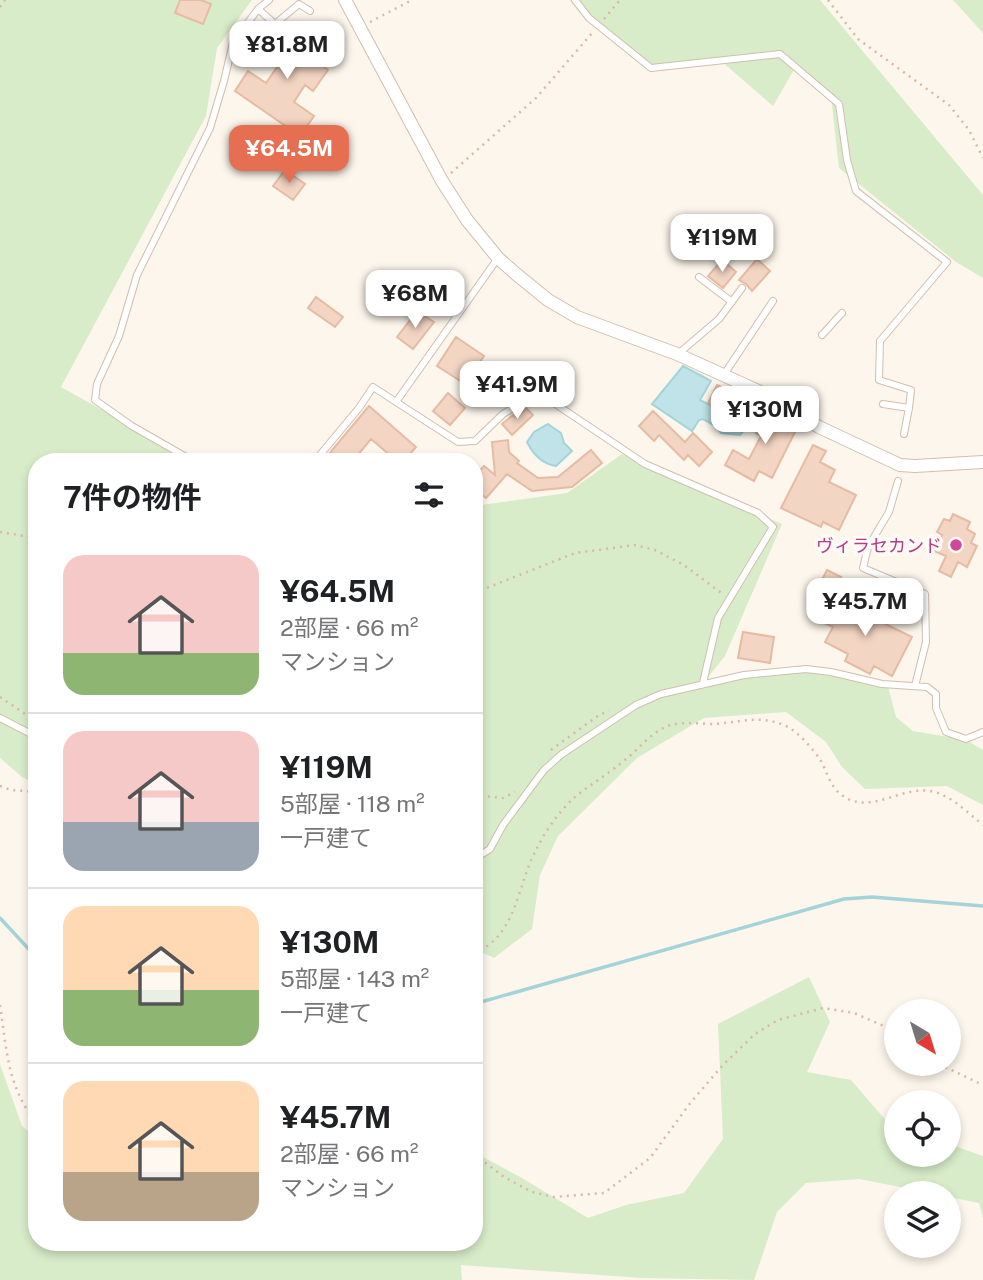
<!DOCTYPE html>
<html lang="ja">
<meta charset="utf-8">
<style>
body{margin:0;font-family:"Public Sans","Noto Sans JP",sans-serif;background:#f2f2f2;color:#202124;height:100vh;display:flex;flex-direction:column;font-size:26px;white-space:nowrap}
*{box-sizing:border-box;margin:0}
p{font-size:23px;color:#757577}
.icon{flex:none;width:38px;height:38px;fill:none;stroke:currentColor;stroke-width:2;stroke-linecap:round;stroke-linejoin:round}
.map{position:relative;flex:1;overflow:hidden}
.drawer{position:absolute;left:28px;top:453px;width:455px;height:798px;display:flex;flex-direction:column;background:#fff;border-radius:28px;box-shadow:0 4px 10px #0003}
.drawer>*{flex:none}
.needle{width:46px;rotate:142deg}
.fabs{position:absolute;left:884px;top:999px;display:grid;gap:14px}
.fabs a{display:grid;place-items:center;width:77px;height:77px;border-radius:50%;background:#fff;box-shadow:0 4px 10px #0003;font-size:35px}
.price{position:absolute;translate:-50% -60px;padding:0 16px;border-radius:14px;background:#fff;color:#222;font-size:23px;line-height:46px;filter:drop-shadow(0 2px 4px #0008)}
.price::after{content:'';position:absolute;left:50%;top:42px;width:21px;height:16px;margin-left:-10px;background:inherit;clip-path:polygon(0 0,100% 0,50% 100%)}
.price.current{background:#e76f51;color:#fff}
ul{padding:0;list-style:none}
li{display:flex;align-items:center;gap:21px;height:175px;padding:0 35px}
li+li{border-top:2px solid #e0e0e0}
li span{display:grid;place-items:center;flex:none;width:196px;height:140px;border-radius:21px;color:#555}
li>.icon{margin-inline-start:auto}
span .icon{width:84px;height:84px;fill:#fffc;stroke-width:1}
li b{font-size:30px}
h2{display:flex;justify-content:space-between;align-items:center;height:84px;padding:0 35px;font-size:30px}
.map>svg:first-child{display:block}
</style>
<div class="map">
<svg width="983" height="1280" viewBox="0 0 983 1280">
<rect width="100%" height="100%" fill="#fdf6ec"/>
<path fill="#d8ecc9" d="M0 0H252L217 48 206 116 61 387 195 462H37V784L22 777 0 758Z
M570 0H820L983 195V278L956 262 839 168 831 96 795 68 773 106 720 60 651 68 609 37Z
M953 0H983V33Z
M622 454 782 524 725 656 704 682 815 668 888 686 896 717 913 731 966 740 983 750V805L947 786 865 789 842 767 826 742 786 712 704 718 637 758 558 836 540 875 532 929 494 958 474 949V506L567 493Z
M809 977 830 1022 807 1072 851 1080 889 1124 896 1126V1155H948L949 1144 983 1156V1218L979 1203 949 1197 948 1194 931 1193 859 1179 806 1183 777 1212 754 1280 642 1278 461 1265 462 1280H0V1064L22 1126 37 1139V1242H474V1152L522 1178 588 1218 626 1205 684 1193 723 1139 718 1024Z"/>
<path fill="#bfe3e8" stroke="#a5d3da" stroke-width="2" d="M683 366 711 381 700 400 735 419 748 399 755 401 745 421V429L740 435 721 433 716 426 703 419 699 420 692 431 652 404Z
M548 424 561 433 564 443 572 451 556 466C542 464 533 454 527 442L534 432Z"/>
<g fill="none" stroke-linecap="round" stroke-linejoin="round">
<path stroke="#a5d3da" stroke-width="3.5" d="M0 918 37 958
M474 1004 844 899 872 897 983 906"/>
</g>
<path fill="#f3d5c3" stroke="#e6bba3" stroke-width="2" d="M180 0H201L211 4 203 24 175 13Z
M290 28 330 56 323 66 328 70 313 91 305 85 294 102 314 116 300 136 235 91 248 71 266 83 277 67 268 60Z
M285 170 305 184 293 200 273 186Z
M757 259 770 271 752 291 746 284 739 280Z
M722 260 736 272 723 288 708 276Z
M316 297 343 317 335 327 308 308Z
M417 311 434 322 413 349 397 337Z
M456 337 484 356 465 384 437 366Z
M500 371 501 380 528 378 529 390 480 394 478 374Z
M717 385 726 389 723 395 738 402 732 414 708 403Z
M448 393 465 408 450 425 433 411Z
M757 405 790 421 796 430 772 478 759 471 754 481 725 465 733 450 749 459 761 436 756 433 760 424 750 418Z
M369 406 416 447 403 462H398L371 439 352 462H337L328 455Z
M526 408 533 415 512 435 502 424 513 415 516 418Z
M653 411 685 442 693 433 712 452 699 466 688 455 684 460 659 435 654 441 639 426Z
M508 440 509 452 519 461 517 463 538 478 558 477 591 450 602 463 572 487 532 491 507 474 486 498 474 488V477L484 466 495 475 492 442Z
M813 445 826 451 820 462 835 470 829 482 856 495 839 530 823 522 821 527 781 508Z
M953 514 970 522 967 529 975 534 971 543 977 546 967 567 958 562 951 577 939 571 946 556 934 551 942 535 937 532 944 519 950 521Z
M827 570 841 577 827 606 812 599Z
M860 597 877 606 871 617 912 637 892 676 874 666 870 674 845 661 848 654 825 642 833 627 816 619 824 605 850 617Z
M743 632 774 637 770 663 738 658Z"/>
<g fill="none" stroke-linecap="round" stroke-linejoin="round">
<defs>
<path id="lane" d="M575 0 589 18 651 68 780 54 839 104 847 160 856 191 947 262 880 341 879 380 911 390 909 408
M258 9 275 24 299 4 310 11
M699 277 732 302
M822 335 842 313
M678 354 719 319 742 288
M723 376 773 301
M396 402 498 258
M883 404 909 408 904 434
M195 462 132 426 95 400 97 384 119 336 137 275 210 128 224 81 233 43 258 9 269 0
M314 462 359 408 373 387 458 442 475 441 503 414 535 395 548 399 645 464 758 513 773 527 718 618 703 683
M898 481 889 512 868 547 863 568 925 594 926 642 915 686
M0 718 37 737
M474 859 490 849 503 825 544 770 562 754 636 705 661 694 744 675 806 669 831 672 882 684 927 687 936 694V708L946 732 966 739 983 732"/>
<path id="street" d="M345 0 442 181 467 220 498 258 516 274 548 300 577 317 677 354 767 395 819 427 900 465 915 466 983 462"/>
</defs>
<use href="#lane" stroke="#d1beb0" stroke-width="8"/>
<use href="#street" stroke="#d1beb0" stroke-width="14"/>
<path stroke="#d9b8a5" stroke-width="2.5" stroke-dasharray="2 5" stroke-linecap="butt" d="M828 0 858 39 949 105 969 130 983 158
M0 7 5 0
M604 19 620 0
M370 22 412 0
M451 173 536 98 593 32
M0 532 37 538
M474 593 575 553 635 545 655 550 684 565 724 595
M0 697 37 722
M551 750 599 715 609 711
M0 786 11 790 37 792
M474 795 503 798 515 792
M474 953C516 937 517 887 535 852 544 833 559 811 575 797 592 783 610 773 626 759 640 748 651 732 668 726 681 721 701 724 715 724 742 722 762 714 788 727 799 733 814 750 821 761 828 774 830 787 843 796 872 816 904 783 935 792 954 798 968 813 983 825
M0 1005C7 1051 7 1086 37 1124
M939 1064 983 1085
M474 1154 504 1177 532 1192 554 1197 604 1193 650 1158 691 1102 723 1065 755 1034 778 1020 823 1008 854 1013 886 1027 896 1034"/>
<use href="#lane" stroke="#fff" stroke-width="6"/>
<use href="#street" stroke="#fff" stroke-width="12"/>
</g>
<circle fill="#d1479c" stroke="#fffaf3" stroke-width="2.5" cx="956" cy="545" r="7"/>
<g text-anchor="middle" dominant-baseline="central" stroke-width="7" stroke-linejoin="round" paint-order="stroke">
<g font-size="18" fill="#b23c85" stroke="#fffaf3" text-anchor="end">
<text x="942" y="545">ヴィラセカンド</text>
</g>
</g>
</svg>
<div class="fabs">
<a><svg class="needle" viewBox="-14 -14 28 28"><path d="M0-13l5 13h-10z" fill="#e53935"/><path d="M0 13l5-13h-10z" fill="#757577"/></svg></a>
<a><svg class="icon" aria-label="locate" viewBox="0 0 24 24"><circle cx="12" cy="12" r="6"/><path d="M12 2v4M12 18v4M2 12h4M18 12h4"/></svg></a>
<a><svg class="icon" aria-label="layers" viewBox="0 0 24 24"><path d="M12 4l9 5-9 5-9-5zM3 14l9 5 9-5"/></svg></a>
</div>
<b class="price" style="left:287px;top:81px">¥81.8M</b>
<b class="price current" style="left:289px;top:185px">¥64.5M</b>
<b class="price" style="left:722px;top:274px">¥119M</b>
<b class="price" style="left:415px;top:330px">¥68M</b>
<b class="price" style="left:517px;top:421px">¥41.9M</b>
<b class="price" style="left:765px;top:446px">¥130M</b>
<b class="price" style="left:865px;top:638px">¥45.7M</b>
<section class="drawer">
<h2>7件の物件<svg class="icon" aria-label="filters" viewBox="0 0 24 24"><path d="M4 7h16M4 17h16"/><circle cx="9" cy="7" r="2"/><circle cx="15" cy="17" r="2"/></svg></h2>
<ul>
<li><span style="background:linear-gradient(#f6c9c9 70%,#8fb573 0)"><svg class="icon" aria-label="home" viewBox="0 0 24 24"><path d="M3 11l9-7 9 7M6 9v11h12V9"/></svg></span><div><b>¥64.5M</b><p>2部屋 · 66 m²</p><p>マンション</p></div></li>
<li><span style="background:linear-gradient(#f6c9c9 65%,#9aa5b1 0)"><svg class="icon" aria-label="home" viewBox="0 0 24 24"><path d="M3 11l9-7 9 7M6 9v11h12V9"/></svg></span><div><b>¥119M</b><p>5部屋 · 118 m²</p><p>一戸建て</p></div></li>
<li><span style="background:linear-gradient(#ffd9b3 60%,#8fb573 0)"><svg class="icon" aria-label="home" viewBox="0 0 24 24"><path d="M3 11l9-7 9 7M6 9v11h12V9"/></svg></span><div><b>¥130M</b><p>5部屋 · 143 m²</p><p>一戸建て</p></div></li>
<li><span style="background:linear-gradient(#ffd9b3 65%,#b9a48a 0)"><svg class="icon" aria-label="home" viewBox="0 0 24 24"><path d="M3 11l9-7 9 7M6 9v11h12V9"/></svg></span><div><b>¥45.7M</b><p>2部屋 · 66 m²</p><p>マンション</p></div></li>
</ul>
</section>
</div>
